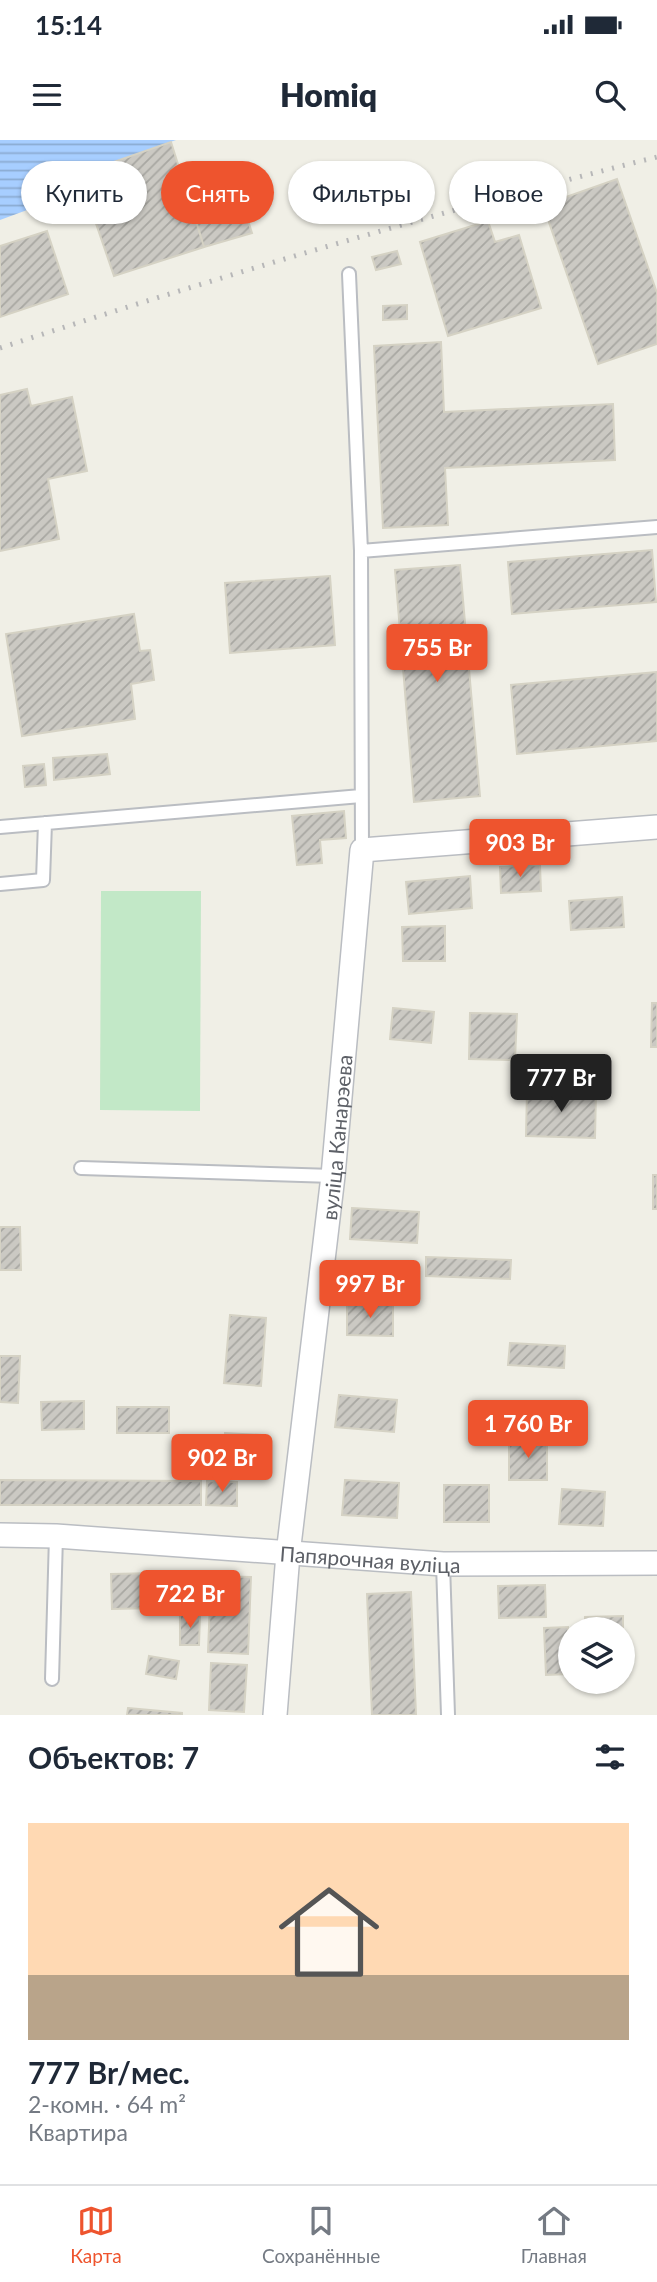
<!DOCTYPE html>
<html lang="ru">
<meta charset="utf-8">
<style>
body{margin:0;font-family:Lato,sans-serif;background:#f6f6f7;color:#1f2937;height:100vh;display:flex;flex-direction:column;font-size:26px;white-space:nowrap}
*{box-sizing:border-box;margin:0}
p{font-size:23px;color:#747a83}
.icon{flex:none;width:38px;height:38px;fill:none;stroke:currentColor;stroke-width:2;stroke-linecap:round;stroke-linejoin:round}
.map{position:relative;height:1575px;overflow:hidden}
.drawer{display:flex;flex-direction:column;background:#fff;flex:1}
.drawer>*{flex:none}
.top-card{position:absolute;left:21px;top:21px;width:616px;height:63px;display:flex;gap:14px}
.tools{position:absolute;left:558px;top:1477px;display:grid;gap:14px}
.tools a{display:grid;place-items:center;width:77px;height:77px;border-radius:50%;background:#fff;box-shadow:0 2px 5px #0004;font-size:35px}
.price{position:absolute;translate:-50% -60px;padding:0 16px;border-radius:7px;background:#ee542e;color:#fff;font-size:23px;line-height:46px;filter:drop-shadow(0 2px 4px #0008)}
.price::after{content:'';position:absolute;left:50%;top:42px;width:21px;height:16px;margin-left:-10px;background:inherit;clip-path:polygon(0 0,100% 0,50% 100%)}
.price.active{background:#222;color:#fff}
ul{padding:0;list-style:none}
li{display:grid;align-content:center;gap:14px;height:371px;padding:0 28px}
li+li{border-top:2px solid #e0e1e3}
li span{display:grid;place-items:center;height:217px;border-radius:0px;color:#555}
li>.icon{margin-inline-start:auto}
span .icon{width:126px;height:126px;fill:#fffc;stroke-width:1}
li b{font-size:30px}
h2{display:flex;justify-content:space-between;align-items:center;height:84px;padding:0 28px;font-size:30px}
.pill{padding:0 24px;border-radius:32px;background:#fff;box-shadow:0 2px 5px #0004;font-size:24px;line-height:63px}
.pill.active{background:#ee542e;color:#fff}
.status{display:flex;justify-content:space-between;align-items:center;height:49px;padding:0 35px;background:#fff;direction:ltr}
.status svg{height:19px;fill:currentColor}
header{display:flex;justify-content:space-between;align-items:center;height:91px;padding:0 28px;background:#fff;font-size:32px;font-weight:800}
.tabs{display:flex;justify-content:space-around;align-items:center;height:98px;border-top:2px solid #e0e1e3;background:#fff;font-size:19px;color:#747a83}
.tabs a{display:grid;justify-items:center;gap:4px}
.tabs .active{color:#ee542e}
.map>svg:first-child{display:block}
</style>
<div class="status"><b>15:14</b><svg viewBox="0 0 49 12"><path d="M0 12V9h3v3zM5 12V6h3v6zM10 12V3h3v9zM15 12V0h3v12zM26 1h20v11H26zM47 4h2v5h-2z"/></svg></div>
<header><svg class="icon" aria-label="menu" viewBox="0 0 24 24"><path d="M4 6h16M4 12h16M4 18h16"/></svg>Homiq<svg class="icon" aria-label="search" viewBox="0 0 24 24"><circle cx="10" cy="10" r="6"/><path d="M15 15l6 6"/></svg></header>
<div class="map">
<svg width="657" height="1575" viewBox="0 0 657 1575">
<defs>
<pattern id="water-rules" width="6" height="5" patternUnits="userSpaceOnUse" patternTransform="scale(1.75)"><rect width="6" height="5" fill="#a7ceff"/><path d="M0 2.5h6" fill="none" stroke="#8babd2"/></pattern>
<pattern id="building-hatch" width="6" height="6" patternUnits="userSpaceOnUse" patternTransform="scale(1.75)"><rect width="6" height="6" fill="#cbc9c3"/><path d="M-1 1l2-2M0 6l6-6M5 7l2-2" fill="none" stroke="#a8a7a2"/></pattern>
</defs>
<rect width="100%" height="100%" fill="#f0efe6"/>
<path fill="#c2e8c7" d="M101 751H201L200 971 100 970Z"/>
<path fill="url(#water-rules)" d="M0 0H176L79 34 84 49 0 80Z"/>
<path fill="url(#building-hatch)" stroke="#d5d2c4" stroke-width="2" d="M171 2 204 107 114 136 79 34Z
M231 27 252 93 204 107 184 41Z
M617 39 657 153V204L598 224 543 65Z
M488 81 495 102 519 95 541 168 448 196 420 102Z
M47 91 68 154 0 177V106Z
M397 111 401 124 376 130 372 117Z
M407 165V179L383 180V166Z
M441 202 444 272 613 264 615 320 445 328 448 385 383 388 374 206Z
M27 249 31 266 72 257 87 331 48 339 59 399 0 411V255Z
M652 410 656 462 512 474 508 422Z
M460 425 480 656 414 662 395 430Z
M330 436 335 505 230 513 225 443Z
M134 474 140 511 150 510 154 540 131 544 135 579 22 596 6 494Z
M657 532V601L517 614 511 545Z
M107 614 110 634 54 640 53 618Z
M44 624 46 645 25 647 23 626Z
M344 671 346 698 320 700 322 723 297 725 292 676Z
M540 725 541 751 501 753 500 727Z
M470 736 472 768 409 774 406 742Z
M622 757 624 787 571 790 569 761Z
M445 786V821H403L402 787Z
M652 863H657V907H651Z
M393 868 434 872 431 903 390 899Z
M470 873 517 874 515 920 469 919Z
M527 950 596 951 595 998 526 996Z
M653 1035H657V1069H653Z
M352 1068 419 1072 417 1103 350 1099Z
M0 1087H20L21 1130H0Z
M426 1117 511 1120 510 1139 426 1136Z
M347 1164 393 1165V1196L347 1195Z
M230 1175 266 1178 261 1246 224 1243Z
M510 1203 565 1206 564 1228 508 1225Z
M0 1216H20L18 1263 0 1262Z
M339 1255 397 1260 394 1292 335 1287Z
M84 1261V1289L42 1290 41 1262Z
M117 1267H169V1293H117Z
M225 1293 261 1295 260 1338 223 1337Z
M509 1301H547V1340H509Z
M0 1340 201 1341V1365H0Z
M345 1340 399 1343 397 1378 342 1375Z
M207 1341 237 1342V1366L206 1365Z
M444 1345H489V1382H444Z
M562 1349 605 1352 603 1386 559 1384Z
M157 1433 158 1468 112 1469 111 1434Z
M211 1436 251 1437 248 1514 208 1512Z
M545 1445 546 1477 499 1478 498 1446Z
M411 1452 416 1575H372L367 1454Z
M180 1475H200L199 1505H180Z
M623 1476V1489H585V1477Z
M568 1487 570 1534 546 1535 544 1488Z
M149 1516 179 1521 176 1539 146 1534Z
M211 1523 247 1525 244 1572 209 1570Z
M128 1568 182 1573V1575H127Z"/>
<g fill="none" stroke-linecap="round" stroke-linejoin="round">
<defs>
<path id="service" d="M349 134 361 411 362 710
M361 411 657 387
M0 687 361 656
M0 744 43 740 45 683
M81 1028 333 1036
M443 1424 448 1575
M52 1539 56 1396"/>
<g id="minor">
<path id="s1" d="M0 1395 56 1396 443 1424 657 1423"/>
<path id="s2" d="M275 1575 288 1414 333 1036 362 710 657 687"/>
</g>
</defs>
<use href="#service" stroke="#babdc2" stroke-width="16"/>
<use href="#minor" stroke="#babdc2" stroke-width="26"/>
<use href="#service" stroke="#fff" stroke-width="12"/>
<use href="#minor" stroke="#fff" stroke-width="23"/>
<path stroke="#b7b7b8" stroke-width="5" stroke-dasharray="2 9" stroke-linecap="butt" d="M0 208C217 137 436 72 657 17"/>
</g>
<g text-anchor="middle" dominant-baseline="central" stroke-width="5" stroke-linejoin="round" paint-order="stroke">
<g font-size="21" fill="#5d6067" stroke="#fff">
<text stroke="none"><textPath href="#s2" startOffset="581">вуліца Канарэева</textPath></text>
<text stroke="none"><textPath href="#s1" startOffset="371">Папярочная вуліца</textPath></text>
</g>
</g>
</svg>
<div class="tools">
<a><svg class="icon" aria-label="layers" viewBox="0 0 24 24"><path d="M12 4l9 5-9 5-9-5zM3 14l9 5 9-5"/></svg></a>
</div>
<b class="price" style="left:437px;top:544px">755 Br</b>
<b class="price" style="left:520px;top:739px">903 Br</b>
<b class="price active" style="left:561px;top:974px">777 Br</b>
<b class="price" style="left:370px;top:1180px">997 Br</b>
<b class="price" style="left:528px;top:1320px">1 760 Br</b>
<b class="price" style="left:222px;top:1354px">902 Br</b>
<b class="price" style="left:190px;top:1490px">722 Br</b>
<div class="top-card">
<a class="pill">Купить</a>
<a class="pill active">Снять</a>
<a class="pill">Фильтры</a>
<a class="pill">Новое</a>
</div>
</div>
<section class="drawer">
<h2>Объектов: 7<svg class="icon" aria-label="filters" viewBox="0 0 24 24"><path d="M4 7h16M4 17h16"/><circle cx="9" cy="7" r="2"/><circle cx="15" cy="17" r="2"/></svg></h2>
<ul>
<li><span style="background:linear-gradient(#ffd9b3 70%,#b9a48a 0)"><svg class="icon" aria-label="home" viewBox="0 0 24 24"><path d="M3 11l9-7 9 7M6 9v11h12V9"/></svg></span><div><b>777 Br/мес.</b><p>2-комн. · 64 m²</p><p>Квартира</p></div></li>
</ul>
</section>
<nav class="tabs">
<a class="active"><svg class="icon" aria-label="map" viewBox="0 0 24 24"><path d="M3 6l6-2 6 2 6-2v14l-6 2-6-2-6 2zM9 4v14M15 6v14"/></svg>Карта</a>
<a><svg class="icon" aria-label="saved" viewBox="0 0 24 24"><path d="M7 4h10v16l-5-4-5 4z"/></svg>Сохранённые</a>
<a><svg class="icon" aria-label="home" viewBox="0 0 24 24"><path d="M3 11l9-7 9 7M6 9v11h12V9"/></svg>Главная</a>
</nav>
